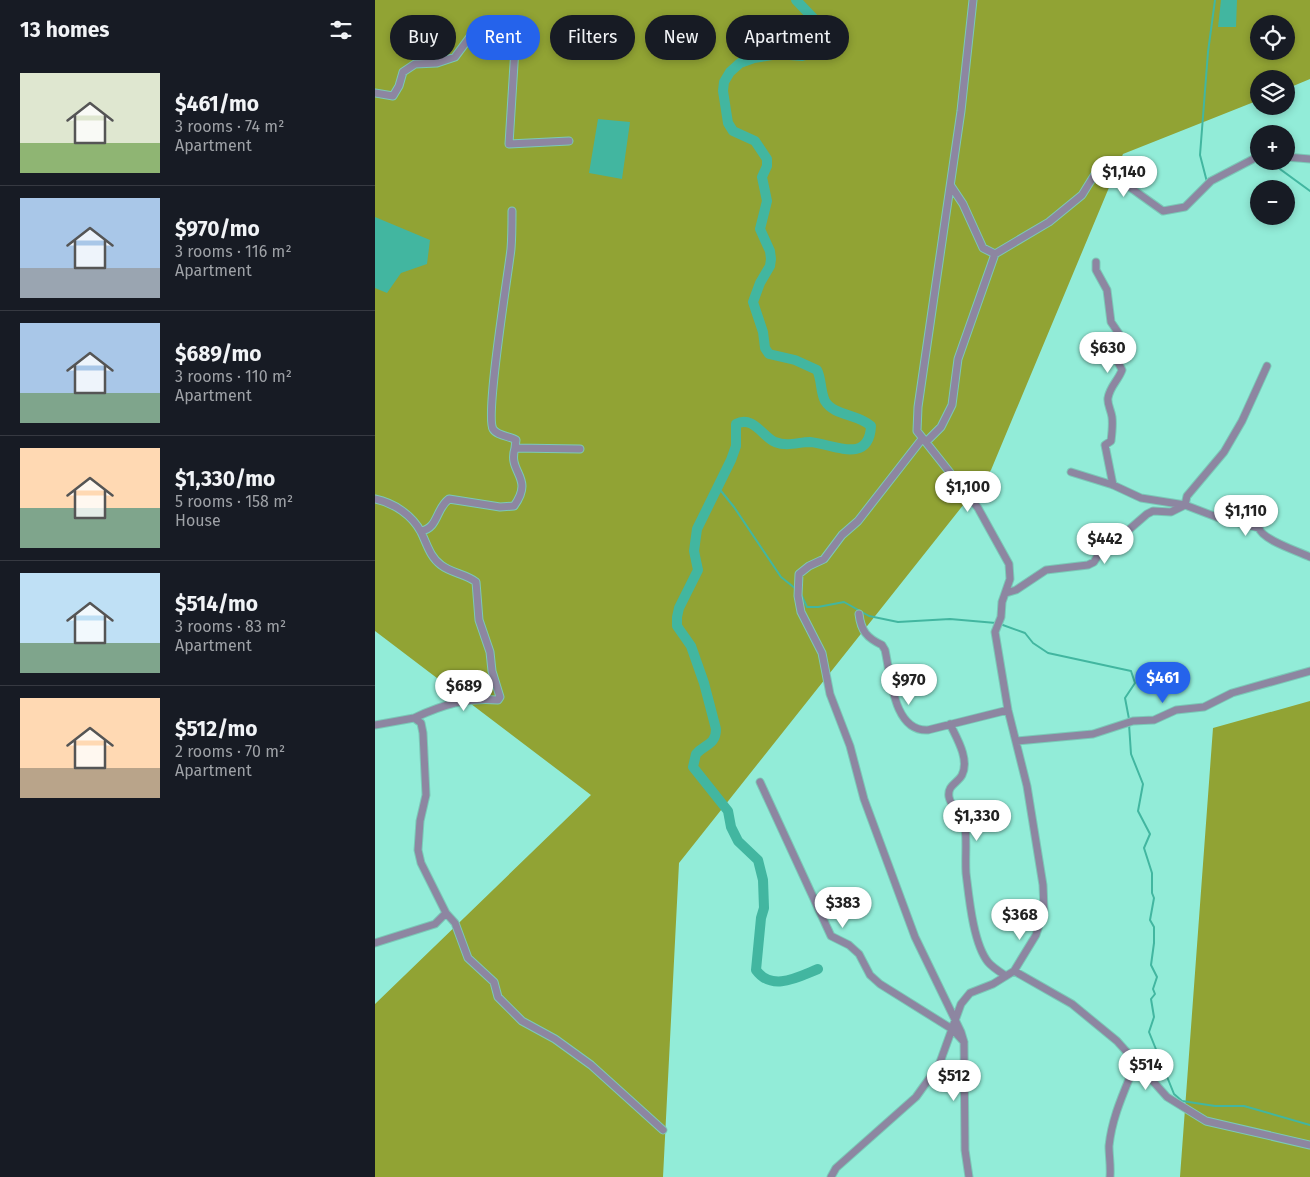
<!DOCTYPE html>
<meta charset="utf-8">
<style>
body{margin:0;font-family:"Fira Sans",sans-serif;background:#242831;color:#f1f3f6;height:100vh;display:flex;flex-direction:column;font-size:19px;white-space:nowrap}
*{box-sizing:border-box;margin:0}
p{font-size:16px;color:#9ea1a6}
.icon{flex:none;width:28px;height:28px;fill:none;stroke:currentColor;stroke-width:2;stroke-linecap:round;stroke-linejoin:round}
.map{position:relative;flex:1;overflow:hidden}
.drawer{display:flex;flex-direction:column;background:#171b24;width:375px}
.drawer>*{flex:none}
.guide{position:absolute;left:15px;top:15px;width:475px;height:45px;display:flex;gap:10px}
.controls{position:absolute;left:875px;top:15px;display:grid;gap:10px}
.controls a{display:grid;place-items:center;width:45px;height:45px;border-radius:50%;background:#171b24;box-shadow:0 2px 8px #0003;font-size:25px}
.price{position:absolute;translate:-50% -42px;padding:0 11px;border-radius:18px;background:#fff;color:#222;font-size:16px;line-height:32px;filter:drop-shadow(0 1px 2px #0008)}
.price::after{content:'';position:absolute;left:50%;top:30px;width:15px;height:11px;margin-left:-8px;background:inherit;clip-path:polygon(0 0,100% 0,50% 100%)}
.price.selected{background:#2563eb;color:#fff}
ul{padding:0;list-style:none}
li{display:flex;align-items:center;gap:15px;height:125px;padding:0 20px}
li+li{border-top:1px solid #363941}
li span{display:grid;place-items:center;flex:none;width:140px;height:100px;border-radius:0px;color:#555}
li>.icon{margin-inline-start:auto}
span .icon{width:60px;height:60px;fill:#fffc;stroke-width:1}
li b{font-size:21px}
h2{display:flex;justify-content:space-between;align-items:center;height:60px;padding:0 20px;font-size:21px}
.pill{padding:0 18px;border-radius:22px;background:#171b24;box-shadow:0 2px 8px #0003;font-size:18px;line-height:45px}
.pill.selected{background:#2563eb;color:#fff}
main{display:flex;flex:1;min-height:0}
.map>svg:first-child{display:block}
</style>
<main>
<section class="drawer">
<h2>13 homes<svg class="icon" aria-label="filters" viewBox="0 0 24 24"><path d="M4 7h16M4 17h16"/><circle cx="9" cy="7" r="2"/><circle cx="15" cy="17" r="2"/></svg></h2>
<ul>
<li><span style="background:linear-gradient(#dfe7d0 70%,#8fb573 0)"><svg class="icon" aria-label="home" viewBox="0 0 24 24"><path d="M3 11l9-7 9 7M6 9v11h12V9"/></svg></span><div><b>$461/mo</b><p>3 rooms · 74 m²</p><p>Apartment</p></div></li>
<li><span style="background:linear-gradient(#a9c7e8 70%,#9aa5b1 0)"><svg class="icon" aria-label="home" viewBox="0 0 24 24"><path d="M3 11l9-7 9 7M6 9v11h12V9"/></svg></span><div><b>$970/mo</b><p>3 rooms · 116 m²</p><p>Apartment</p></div></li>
<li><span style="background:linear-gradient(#a9c7e8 70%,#7fa58c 0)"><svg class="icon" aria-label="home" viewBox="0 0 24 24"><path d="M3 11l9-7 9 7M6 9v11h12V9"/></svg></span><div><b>$689/mo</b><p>3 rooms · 110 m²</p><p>Apartment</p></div></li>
<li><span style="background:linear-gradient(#ffd9b3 60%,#7fa58c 0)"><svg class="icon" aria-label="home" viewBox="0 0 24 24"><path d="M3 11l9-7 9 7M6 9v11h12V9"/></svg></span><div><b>$1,330/mo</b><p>5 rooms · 158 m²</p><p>House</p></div></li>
<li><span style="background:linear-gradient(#bfe0f5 70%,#7fa58c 0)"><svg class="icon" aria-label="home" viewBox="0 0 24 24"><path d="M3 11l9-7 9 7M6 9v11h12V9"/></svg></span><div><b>$514/mo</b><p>3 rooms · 83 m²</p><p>Apartment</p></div></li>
<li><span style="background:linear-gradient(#ffd9b3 70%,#b9a48a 0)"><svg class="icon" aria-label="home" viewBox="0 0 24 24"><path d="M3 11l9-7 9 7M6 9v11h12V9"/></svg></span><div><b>$512/mo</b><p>2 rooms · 70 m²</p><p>Apartment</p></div></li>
</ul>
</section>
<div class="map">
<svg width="935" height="1177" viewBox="0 0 935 1177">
<rect width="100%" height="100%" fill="#92ecd8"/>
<path fill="#91a334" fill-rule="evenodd" d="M0 0H935V79L911 89V79H884V100L748 154 616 470 304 863 288 1177H0V1004L216 795 0 631ZM884 24H911V51H884Z
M935 701V1177H805L838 728Z"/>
<path fill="#42b6a0" d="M846 0H862L861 27H843Z
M223 119 255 122 247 179 214 173Z
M0 217 55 240 52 264 26 273 12 293 0 288Z"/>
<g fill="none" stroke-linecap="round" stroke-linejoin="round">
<path stroke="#42b6a0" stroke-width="2" d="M894 161 935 191
M832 182 825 155 833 52 840 0
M342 486 359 507 406 577 421 589
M426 594 432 607H443L469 602 494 616 523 622 575 619 621 623
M625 624 650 633 658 643 673 653 756 671 760 683 750 698 754 719
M754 724 756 754 768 784 763 811 775 834 769 848 777 873V893L779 898 775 920 779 927V943L776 965 782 977 778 989 780 994 776 999 779 1017 774 1032 799 1094 807 1101 840 1106H869L935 1125"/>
<path stroke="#42b6a0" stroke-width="10" d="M421 0 443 23 448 35 447 45 441 52 427 56 403 54 379 58 365 63 355 72 349 82 348 91 353 123 358 131 380 141 392 159V166L387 177 392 201 385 229 395 251 396 259 395 266 385 283 378 302 388 332 390 348 394 354 420 360 442 370C447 380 445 391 450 401 459 416 483 414 496 426 494 465 458 444 435 442 423 442 413 447 400 442 388 437 378 415 361 424V446L356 460 322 529 319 551 323 570 304 608 302 617V626L316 646 329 683 341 729C341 745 330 744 321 754L318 767 353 811 356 827 363 841 383 860 388 880 389 908 386 918 381 970C397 992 423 977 443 969"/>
<defs>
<path id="street" d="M0 93 18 96 24 86 28 72 40 64 62 63 80 57 106 22 130 20 140 48 134 144 194 141
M911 157 935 159
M137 211C137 223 137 237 136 249 133 275 110 415 118 429 122 436 135 436 141 440L140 448
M620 254 674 222 707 195 725 166 788 211 810 207 836 181 884 156
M721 262V270L732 290 736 322 749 341 743 362 747 370C743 381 735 386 733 398 732 404 736 410 737 417 738 425 737 433 736 441L730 445 738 485
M547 439 483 521 467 535 449 559 434 566 424 574 423 596 426 612 447 653 455 694 475 746 489 799 540 937 586 1032 589 1042 590 1150 594 1177
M551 442 566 427 577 405 583 359 620 254 608 248 588 204 576 186
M696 472 738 485 766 498 810 505 812 496 849 452 867 421 892 366
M0 499C19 503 37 515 46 532 52 544 55 557 66 565 76 573 91 574 101 582L104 620 115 652 117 671 125 697 123 700C92 697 67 705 39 718L46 723 48 733 51 795 45 821 43 850 46 863 71 913 60 924 0 943
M46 531C63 529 61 508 74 499L125 507 139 506C160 477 132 473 140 448L205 449
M631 593 641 590 671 570 713 565 719 562 728 547 742 540 772 514 778 511 796 512 810 505 844 518 884 528C887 540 923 551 935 557
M484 614C486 631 492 638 507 645L510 650C516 676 518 732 553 730L633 710
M575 724C581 737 595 759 587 775 583 783 572 785 574 797 576 808 588 816 590 827 592 842 590 858 591 873 594 897 598 943 613 962 617 967 625 972 631 976
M0 725 39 718
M642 741 718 734 758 721 779 720 801 710 829 707 857 693 935 671
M385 782 456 936 474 945 484 954 495 975 505 984 577 1029 589 1042
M71 913 80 923 93 958 119 982 123 997 147 1021 180 1039 216 1065 288 1130
M639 971 697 1004 742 1041 792 1097 831 1121 935 1145
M456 1177 461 1168 541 1097 564 1065 586 1004 595 993 618 984 639 971 661 935 669 910 668 885 652 786 633 710 620 632 626 617 627 602 635 579 634 564 603 508 542 431 543 407 586 111 598 0
M735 1177C736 1166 734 1156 734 1146 737 1116 750 1090 761 1062"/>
</defs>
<use href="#street" stroke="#7bc9b8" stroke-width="9"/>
<use href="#street" stroke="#8d86a1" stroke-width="7"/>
</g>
</svg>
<div class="controls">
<a><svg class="icon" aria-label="locate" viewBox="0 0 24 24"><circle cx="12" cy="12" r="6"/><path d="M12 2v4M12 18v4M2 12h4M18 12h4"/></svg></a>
<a><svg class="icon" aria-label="layers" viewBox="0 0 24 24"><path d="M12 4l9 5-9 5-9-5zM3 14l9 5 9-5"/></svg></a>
<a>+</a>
<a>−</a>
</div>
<b class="price" style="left:749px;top:198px">$1,140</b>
<b class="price" style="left:733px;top:374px">$630</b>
<b class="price" style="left:593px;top:513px">$1,100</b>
<b class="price" style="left:871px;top:537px">$1,110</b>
<b class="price" style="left:730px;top:565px">$442</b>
<b class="price selected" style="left:788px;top:704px">$461</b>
<b class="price" style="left:534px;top:706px">$970</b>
<b class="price" style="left:89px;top:712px">$689</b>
<b class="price" style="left:602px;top:842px">$1,330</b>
<b class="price" style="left:468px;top:929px">$383</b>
<b class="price" style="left:645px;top:941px">$368</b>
<b class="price" style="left:771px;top:1091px">$514</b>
<b class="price" style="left:579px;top:1102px">$512</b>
<div class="guide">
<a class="pill">Buy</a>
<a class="pill selected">Rent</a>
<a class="pill">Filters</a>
<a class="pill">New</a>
<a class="pill">Apartment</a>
</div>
</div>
</main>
